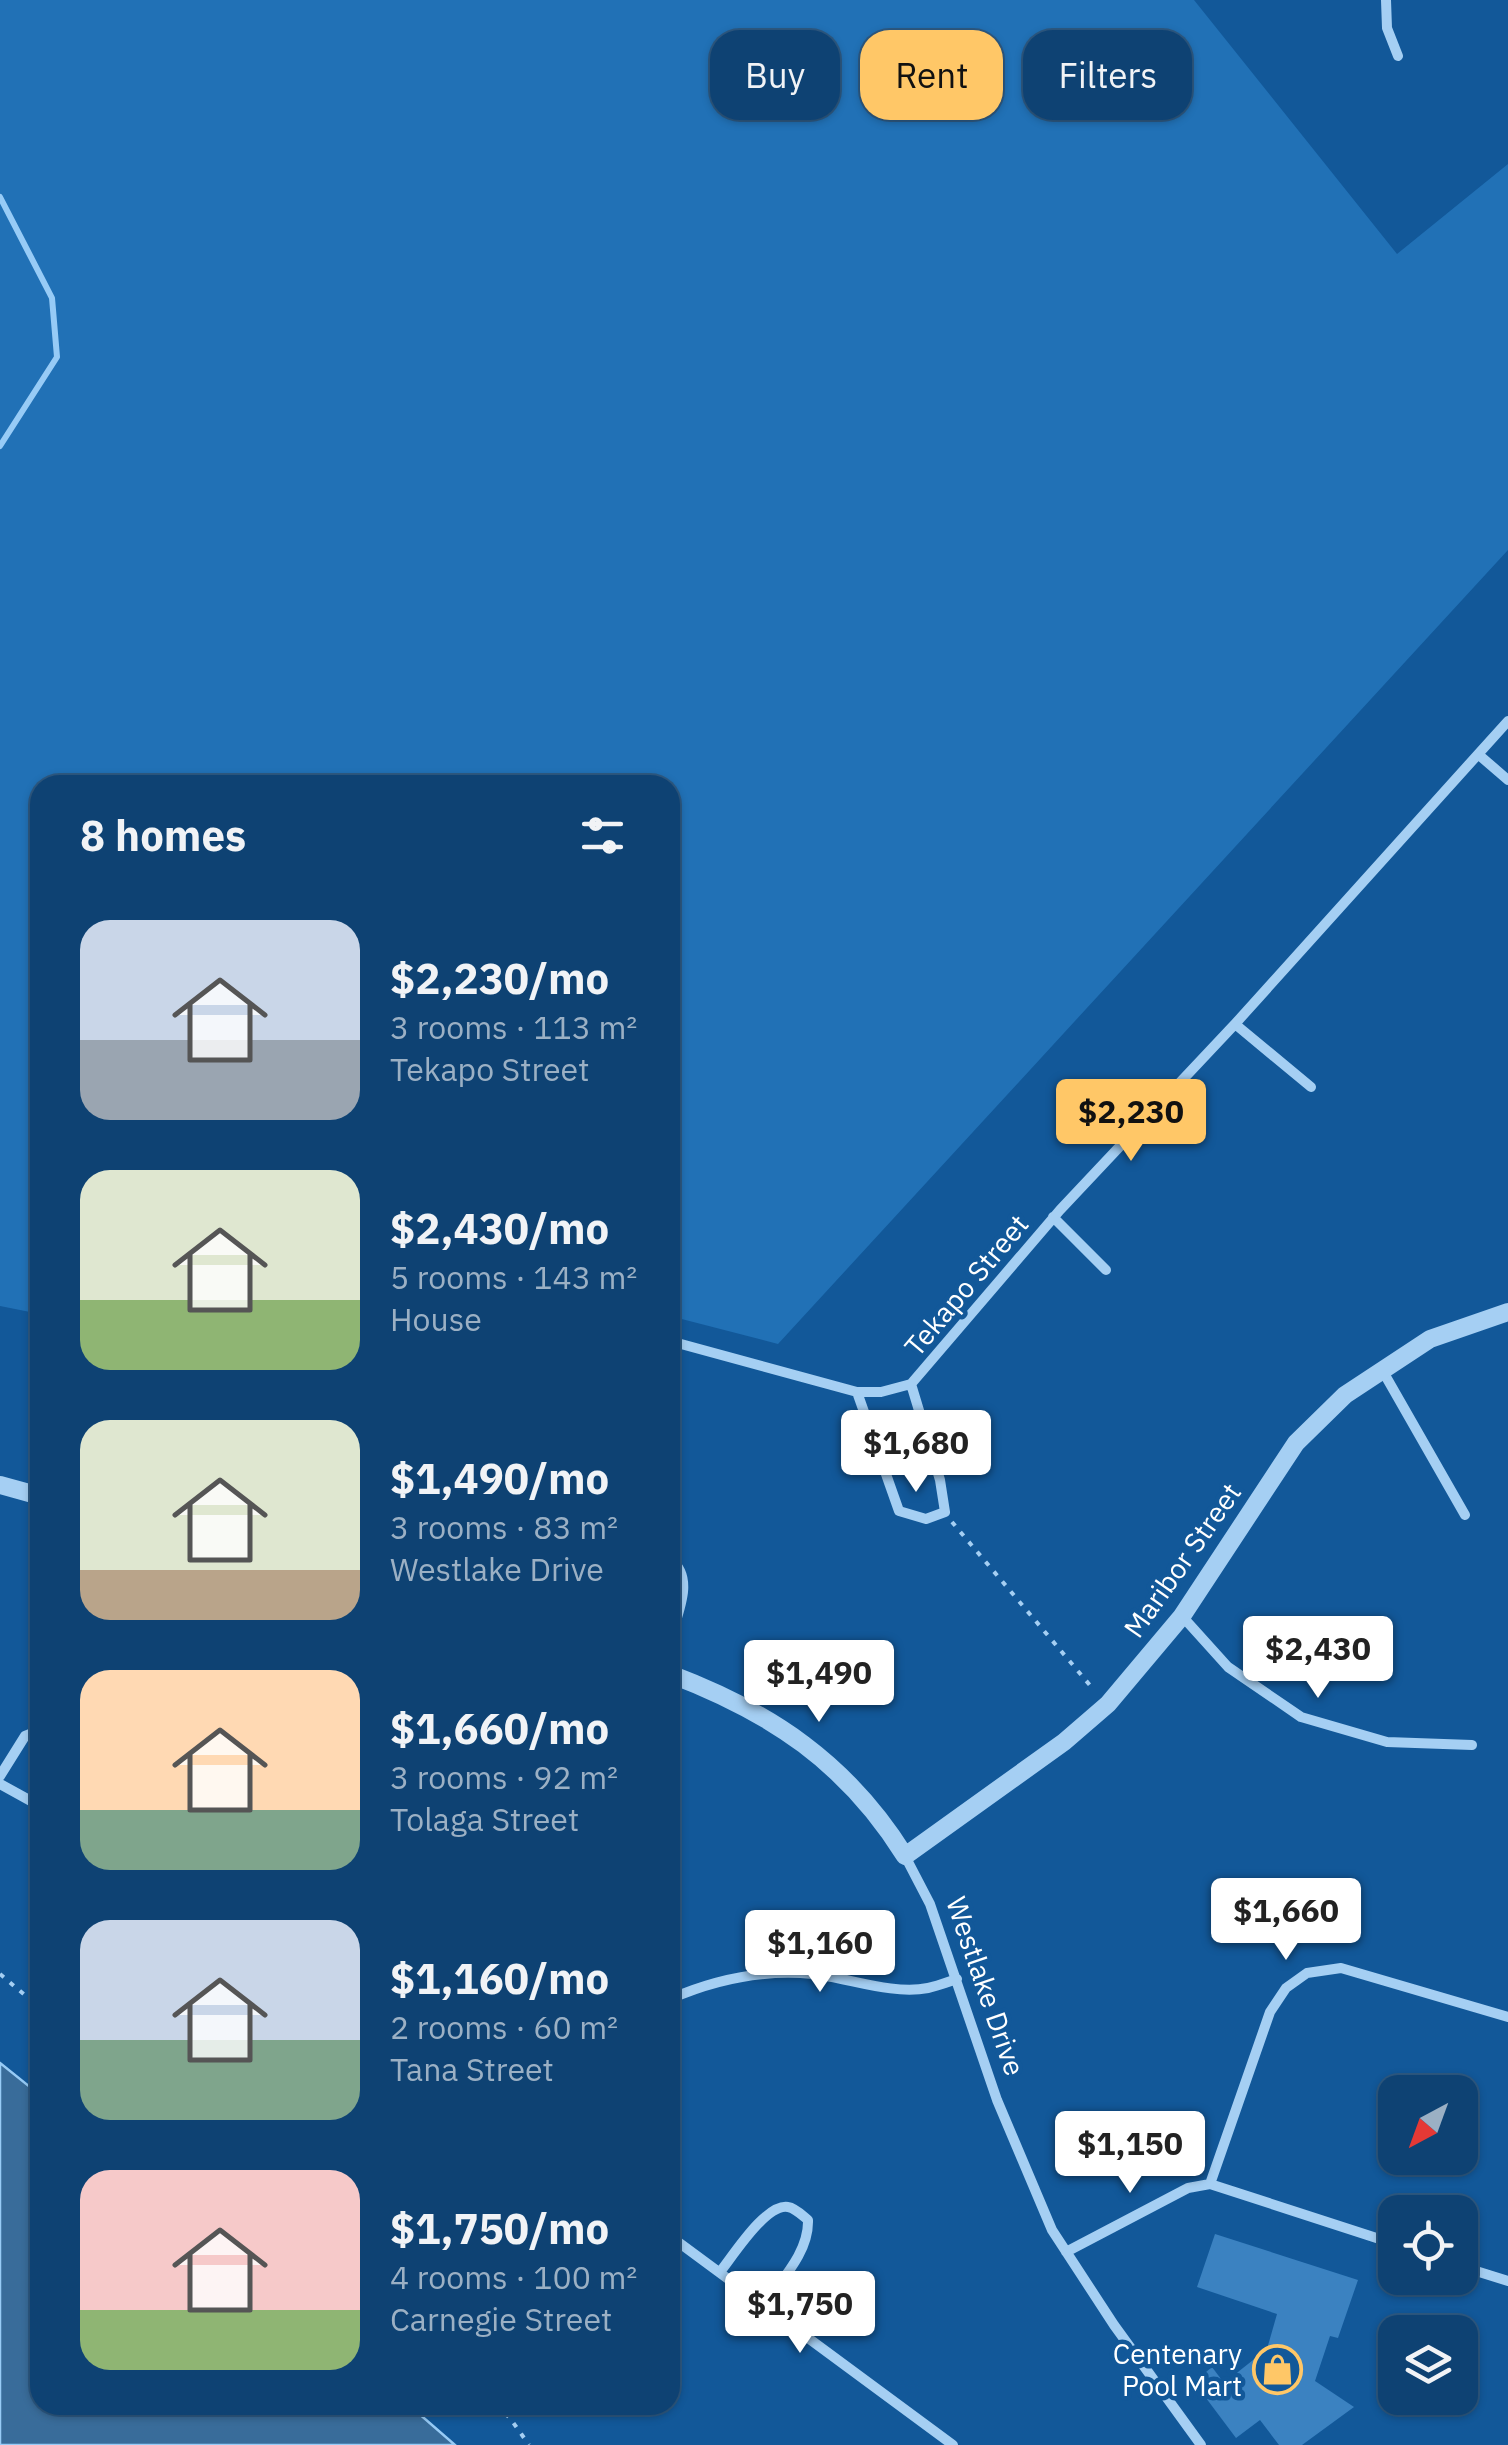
<!DOCTYPE html>
<meta charset="utf-8">
<style>
body{margin:0;font-family:"IBM Plex Sans",sans-serif;background:#1c4d7b;color:#f1f3f6;height:100vh;display:flex;flex-direction:column;font-size:38px;white-space:nowrap}
*{box-sizing:border-box;margin:0}
p{font-size:32px;color:#9bb0c4}
.icon{flex:none;width:55px;height:55px;fill:none;stroke:currentColor;stroke-width:2;stroke-linecap:round;stroke-linejoin:round}
.map{position:relative;flex:1;overflow:hidden}
.sheet{position:absolute;left:30px;top:775px;width:650px;height:1640px;display:flex;flex-direction:column;background:#0e4273;border-radius:30px;box-shadow:0 2px 8px #0004,0 0 0 2px #2e5b85}
.sheet>*{flex:none}
.top-card{position:absolute;left:710px;top:30px;width:648px;height:90px;display:flex;gap:20px}
.needle{width:65px;rotate:221deg}
.controls{position:absolute;left:1378px;top:2075px;display:grid;gap:20px}
.controls a{display:grid;place-items:center;width:100px;height:100px;border-radius:20px;background:#0e4273;box-shadow:0 2px 8px #0004,0 0 0 2px #2e5b85;font-size:50px}
.price{position:absolute;translate:-50% -85px;padding:0 22px;border-radius:10px;background:#fff;color:#222;font-size:32px;line-height:65px;filter:drop-shadow(0 2px 5px #0008)}
.price::after{content:'';position:absolute;left:50%;top:60px;width:30px;height:22px;margin-left:-15px;background:inherit;clip-path:polygon(0 0,100% 0,50% 100%)}
.price.active{background:#ffc767;color:#111}
ul{padding:0;list-style:none}
li{display:flex;align-items:center;gap:30px;height:250px;padding:0 50px}
li span{display:grid;place-items:center;flex:none;width:280px;height:200px;border-radius:30px;color:#555}
li>.icon{margin-inline-start:auto}
span .icon{width:120px;height:120px;fill:#fffc;stroke-width:1}
li b{font-size:42px}
h2{display:flex;justify-content:space-between;align-items:center;height:120px;padding:0 50px;font-size:42px}
.chip{padding:0 35px;border-radius:30px;background:#0e4273;box-shadow:0 2px 8px #0004,0 0 0 2px #2e5b85;font-size:35px;line-height:90px}
.chip.active{background:#ffc767;color:#111}
.map>svg:first-child{display:block}
</style>
<div class="map">
<svg width="1508" height="2445" viewBox="0 0 1508 2445">
<rect width="100%" height="100%" fill="#125899"/>
<path fill="#2171b6" d="M0 0H1194L1397 254 1508 164V550L778 1344 670 1316V785H40V1314L0 1306Z"/>
<path fill="#396c9a" stroke="#97cbf6" stroke-width="2.5" d="M0 2063 40 2095V2405H409L455 2445H0Z"/>
<g fill="none" stroke-linecap="round" stroke-linejoin="round">
<path stroke="#97cbf6" stroke-width="6" d="M0 197 52 298 57 357 0 446"/>
</g>
<path fill="#3b82c1" d="M1215 2234 1358 2280 1338 2338 1330 2336 1315 2381 1354 2407 1302 2445H1279L1260 2420 1236 2438 1194 2382 1212 2367 1224 2383 1267 2349 1277 2314 1197 2287Z"/>
<g fill="none" stroke-linecap="round" stroke-linejoin="round">
<path stroke="#a5cff3" stroke-width="4" stroke-dasharray="5 8" stroke-linecap="butt" d="M952 1522 1094 1690
M0 1974 40 2008
M495 2405 510 2418 529 2445"/>
<path stroke="#a5cff3" stroke-width="10" d="M1386 0 1387 28 1398 56
M1479 755 1508 780
M1235 1024 1311 1087
M1053 1217 1106 1270
M670 1341 857 1392H881L911 1384 1060 1210 1235 1024 1508 721
M1381 1368 1465 1515
M857 1392 899 1511 926 1519 945 1512 940 1480 911 1384
M34 1494 40 1470
M670 1559C696 1578 677 1614 670 1640
M1182 1616 1228 1667 1301 1717 1387 1742 1472 1745
M0 1776 25 1736 40 1730
M0 1784 40 1806
M905 1856 930 1904 997 2100 1052 2230 1114 2325 1201 2445
M670 1999C716 1979 762 1969 813 1974 849 1978 892 1995 928 1988 938 1986 948 1982 957 1979
M1210 2184 1270 2012 1286 1988 1307 1973 1341 1968 1508 2017
M670 2236 953 2445
M1066 2252 1188 2188 1210 2184 1395 2244
M1460 2266 1508 2281
M720 2272C733 2256 766 2203 788 2207 795 2208 802 2215 808 2220 809 2252 782 2279 764 2305"/>
<path stroke="#a5cff3" stroke-width="18" d="M0 1485 40 1496
M670 1674C771 1712 847 1763 905 1856L1064 1742 1108 1704 1182 1616 1296 1443 1345 1395 1430 1339 1508 1312"/>
</g>
<defs>
<symbol id="shop-ring" viewBox="-11 -11 22 22"><circle r="9.5" fill="#125899" stroke="#ffc767" stroke-width="1.5"/><path d="M-5-2.5h2.3a2.7 3.5 0 0 1 5.4 0H5L5.5 6h-11ZM-1.5-2.5h3a1.5 2.3 0 0 0-3 0Z" fill="#ffc767"/></symbol>
</defs>
<g fill-rule="evenodd">
<use href="#shop-ring" x="1250" y="2342" width="55" height="55"/>
</g>
<g text-anchor="middle" dominant-baseline="central" stroke-width="9" stroke-linejoin="round" paint-order="stroke">
<g font-size="28" fill="#fff" stroke="#125899">
<text transform="translate(966 1285) rotate(-50)">Tekapo Street</text>
<text transform="translate(1182 1560) rotate(-55)">Maribor Street</text>
<text transform="translate(986 1986) rotate(71)">Westlake Drive</text>
</g>
<g font-size="28" fill="#fff" stroke="#125899" text-anchor="end">
<text x="1242" y="2353">Centenary<tspan x="1242" dy="32">Pool Mart</tspan></text>
</g>
</g>
</svg>
<div class="controls">
<a><svg class="needle" viewBox="-14 -14 28 28"><path d="M0-13l5 13h-10z" fill="#e53935"/><path d="M0 13l5-13h-10z" fill="#9bb0c4"/></svg></a>
<a><svg class="icon" aria-label="locate" viewBox="0 0 24 24"><circle cx="12" cy="12" r="6"/><path d="M12 2v4M12 18v4M2 12h4M18 12h4"/></svg></a>
<a><svg class="icon" aria-label="layers" viewBox="0 0 24 24"><path d="M12 4l9 5-9 5-9-5zM3 14l9 5 9-5"/></svg></a>
</div>
<b class="price active" style="left:1131px;top:1164px">$2,230</b>
<b class="price" style="left:916px;top:1495px">$1,680</b>
<b class="price" style="left:1318px;top:1701px">$2,430</b>
<b class="price" style="left:819px;top:1725px">$1,490</b>
<b class="price" style="left:1286px;top:1963px">$1,660</b>
<b class="price" style="left:820px;top:1995px">$1,160</b>
<b class="price" style="left:1130px;top:2196px">$1,150</b>
<b class="price" style="left:800px;top:2356px">$1,750</b>
<div class="top-card">
<a class="chip">Buy</a>
<a class="chip active">Rent</a>
<a class="chip">Filters</a>
</div>
<section class="sheet">
<h2>8 homes<svg class="icon" aria-label="filters" viewBox="0 0 24 24"><path d="M4 7h16M4 17h16"/><circle cx="9" cy="7" r="2"/><circle cx="15" cy="17" r="2"/></svg></h2>
<ul>
<li><span style="background:linear-gradient(#c9d6e8 60%,#9aa5b1 0)"><svg class="icon" aria-label="home" viewBox="0 0 24 24"><path d="M3 11l9-7 9 7M6 9v11h12V9"/></svg></span><div><b>$2,230/mo</b><p>3 rooms · 113 m²</p><p>Tekapo Street</p></div></li>
<li><span style="background:linear-gradient(#dfe7d0 65%,#8fb573 0)"><svg class="icon" aria-label="home" viewBox="0 0 24 24"><path d="M3 11l9-7 9 7M6 9v11h12V9"/></svg></span><div><b>$2,430/mo</b><p>5 rooms · 143 m²</p><p>House</p></div></li>
<li><span style="background:linear-gradient(#dfe7d0 75%,#b9a48a 0)"><svg class="icon" aria-label="home" viewBox="0 0 24 24"><path d="M3 11l9-7 9 7M6 9v11h12V9"/></svg></span><div><b>$1,490/mo</b><p>3 rooms · 83 m²</p><p>Westlake Drive</p></div></li>
<li><span style="background:linear-gradient(#ffd9b3 70%,#7fa58c 0)"><svg class="icon" aria-label="home" viewBox="0 0 24 24"><path d="M3 11l9-7 9 7M6 9v11h12V9"/></svg></span><div><b>$1,660/mo</b><p>3 rooms · 92 m²</p><p>Tolaga Street</p></div></li>
<li><span style="background:linear-gradient(#c9d6e8 60%,#7fa58c 0)"><svg class="icon" aria-label="home" viewBox="0 0 24 24"><path d="M3 11l9-7 9 7M6 9v11h12V9"/></svg></span><div><b>$1,160/mo</b><p>2 rooms · 60 m²</p><p>Tana Street</p></div></li>
<li><span style="background:linear-gradient(#f6c9c9 70%,#8fb573 0)"><svg class="icon" aria-label="home" viewBox="0 0 24 24"><path d="M3 11l9-7 9 7M6 9v11h12V9"/></svg></span><div><b>$1,750/mo</b><p>4 rooms · 100 m²</p><p>Carnegie Street</p></div></li>
</ul>
</section>
</div>
